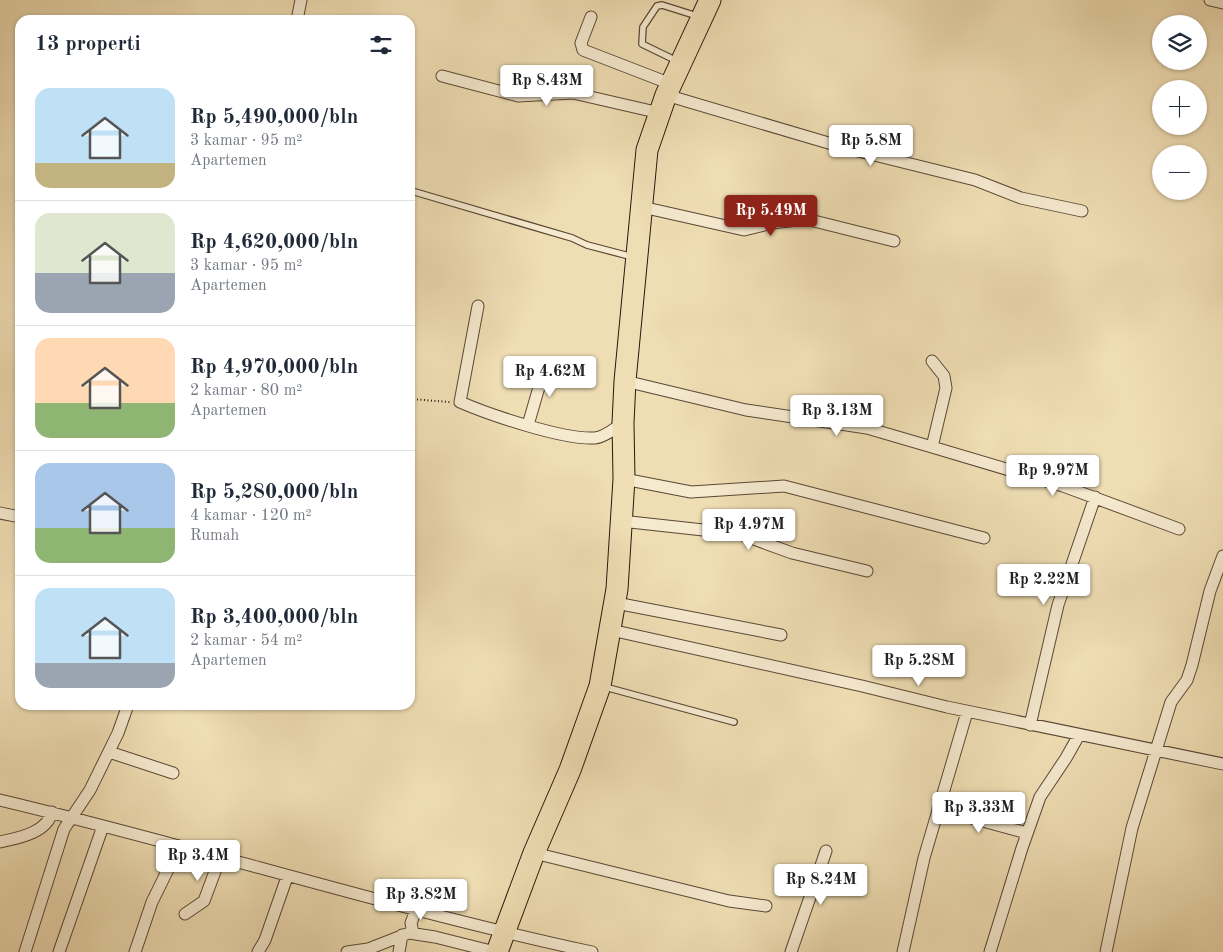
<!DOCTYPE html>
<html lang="id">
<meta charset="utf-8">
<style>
body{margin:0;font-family:"Old Standard TT",serif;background:#f6f6f7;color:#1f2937;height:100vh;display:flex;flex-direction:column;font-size:19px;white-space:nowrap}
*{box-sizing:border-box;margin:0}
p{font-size:16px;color:#747a83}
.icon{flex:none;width:28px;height:28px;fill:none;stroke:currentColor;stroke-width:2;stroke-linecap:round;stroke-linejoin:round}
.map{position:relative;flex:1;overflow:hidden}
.drawer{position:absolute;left:15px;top:15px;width:400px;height:695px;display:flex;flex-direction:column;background:#fff;border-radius:15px;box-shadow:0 1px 4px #0004}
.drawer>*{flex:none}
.fabs{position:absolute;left:1152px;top:15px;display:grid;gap:10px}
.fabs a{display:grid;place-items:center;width:55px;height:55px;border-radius:50%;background:#fff;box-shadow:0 1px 4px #0004;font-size:25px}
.price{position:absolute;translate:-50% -42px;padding:0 11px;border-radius:5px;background:#fff;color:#222;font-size:16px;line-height:32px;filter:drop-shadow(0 1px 2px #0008)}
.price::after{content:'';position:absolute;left:50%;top:30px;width:15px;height:11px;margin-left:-8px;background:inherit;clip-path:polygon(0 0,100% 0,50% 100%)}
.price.on{background:#8f2418;color:#fff}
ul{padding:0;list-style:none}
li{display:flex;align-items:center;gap:15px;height:125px;padding:0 20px}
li+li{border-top:1px solid #e0e1e3}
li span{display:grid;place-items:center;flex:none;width:140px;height:100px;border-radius:15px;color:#555}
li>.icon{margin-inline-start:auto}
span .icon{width:60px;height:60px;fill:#fffc;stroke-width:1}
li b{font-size:21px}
h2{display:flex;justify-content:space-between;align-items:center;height:60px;padding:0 20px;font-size:21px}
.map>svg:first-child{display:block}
</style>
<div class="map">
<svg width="1223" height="952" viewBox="0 0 1223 952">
<rect width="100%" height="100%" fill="#efddb3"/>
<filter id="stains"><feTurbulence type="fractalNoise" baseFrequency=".004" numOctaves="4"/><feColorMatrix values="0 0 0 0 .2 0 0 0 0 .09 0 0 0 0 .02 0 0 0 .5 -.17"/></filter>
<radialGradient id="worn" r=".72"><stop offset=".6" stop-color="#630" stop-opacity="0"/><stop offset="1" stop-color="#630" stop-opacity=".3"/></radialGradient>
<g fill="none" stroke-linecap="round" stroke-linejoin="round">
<defs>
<path id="lane" d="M677 61 642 44 643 27 657 6 662 5 697 16
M415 192 572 238 587 245 633 257
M605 687 734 722"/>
<path id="street" d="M1210 0 1223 3
M591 17 581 43 583 50 671 84
M297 20 301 0
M442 76 518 96 573 93 660 113
M666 95 842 147 975 180 1021 198 1082 211
M642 207 744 230 772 223 806 219 894 241
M478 306 460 402C490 415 564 440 595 438 605 437 615 428 623 423
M625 381 746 410 867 428 932 447 946 388 944 376 932 361
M528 425 546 363
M932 447 1063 486 1179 529
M624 479 691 492 784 486 984 538
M0 513 20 517
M621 521 740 534 792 553 867 571
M616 603 781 635
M611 630 862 686 947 707 1223 764
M1030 725 1058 605 1095 497
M109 752 173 773
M0 800C198 847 392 909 592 952
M938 809 1027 833
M0 842C18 838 47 833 52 812
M534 853 729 901 766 906
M185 914 204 901 220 858
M413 933 411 923 416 910
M25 952 64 829 90 790 118 733 128 705
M59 952 103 826
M135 952 152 902 179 847
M258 952 265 940 287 877
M347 952 368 949 409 933 435 937 495 952
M399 952 402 935
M791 952 826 851
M903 952 924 858 967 712
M990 952 1022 848 1040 797 1066 758 1079 735
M1106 952 1132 828 1171 702 1187 680 1192 665 1210 591 1223 556"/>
<path id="highway" d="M497 952 534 853 570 770 600 686 617 589 624 479 623 423 625 381 647 150 666 95 710 0"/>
</defs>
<use href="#lane" stroke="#5a4835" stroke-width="8"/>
<use href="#street" stroke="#5a4835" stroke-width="13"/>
<use href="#highway" stroke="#29170b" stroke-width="23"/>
<path stroke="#29170b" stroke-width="2" stroke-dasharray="1 2.5" stroke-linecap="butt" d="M410 399 450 402"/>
<use href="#lane" stroke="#f5e9ce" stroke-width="5.5"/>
<use href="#street" stroke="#f5e9ce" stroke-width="11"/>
<use href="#highway" stroke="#efddb3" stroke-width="21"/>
</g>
<rect width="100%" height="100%" filter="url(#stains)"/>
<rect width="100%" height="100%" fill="url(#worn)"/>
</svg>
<div class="fabs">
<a><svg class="icon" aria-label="layers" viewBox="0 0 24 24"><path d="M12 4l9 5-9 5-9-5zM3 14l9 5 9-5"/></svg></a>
<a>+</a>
<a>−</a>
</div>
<b class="price" style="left:547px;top:107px">Rp 8.43M</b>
<b class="price" style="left:871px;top:167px">Rp 5.8M</b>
<b class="price on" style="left:771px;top:237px">Rp 5.49M</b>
<b class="price" style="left:550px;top:398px">Rp 4.62M</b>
<b class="price" style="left:837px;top:437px">Rp 3.13M</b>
<b class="price" style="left:1053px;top:497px">Rp 9.97M</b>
<b class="price" style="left:749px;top:551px">Rp 4.97M</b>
<b class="price" style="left:1044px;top:606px">Rp 2.22M</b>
<b class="price" style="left:919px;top:687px">Rp 5.28M</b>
<b class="price" style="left:979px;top:834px">Rp 3.33M</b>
<b class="price" style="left:198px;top:882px">Rp 3.4M</b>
<b class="price" style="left:821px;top:906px">Rp 8.24M</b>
<b class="price" style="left:421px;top:921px">Rp 3.82M</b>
<section class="drawer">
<h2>13 properti<svg class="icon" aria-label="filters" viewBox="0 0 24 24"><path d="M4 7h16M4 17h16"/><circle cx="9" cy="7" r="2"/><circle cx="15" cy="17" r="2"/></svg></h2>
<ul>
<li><span style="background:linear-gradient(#bfe0f5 75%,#c2b280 0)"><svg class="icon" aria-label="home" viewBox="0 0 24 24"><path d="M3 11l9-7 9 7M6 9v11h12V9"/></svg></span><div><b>Rp 5,490,000/bln</b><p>3 kamar · 95 m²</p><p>Apartemen</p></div></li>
<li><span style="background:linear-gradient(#dfe7d0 60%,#9aa5b1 0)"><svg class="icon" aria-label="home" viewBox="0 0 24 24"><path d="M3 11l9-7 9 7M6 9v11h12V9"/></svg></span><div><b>Rp 4,620,000/bln</b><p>3 kamar · 95 m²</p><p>Apartemen</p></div></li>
<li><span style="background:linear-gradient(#ffd9b3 65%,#8fb573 0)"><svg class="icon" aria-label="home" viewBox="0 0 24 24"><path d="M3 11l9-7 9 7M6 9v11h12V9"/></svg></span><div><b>Rp 4,970,000/bln</b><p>2 kamar · 80 m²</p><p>Apartemen</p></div></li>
<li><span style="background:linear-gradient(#a9c7e8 65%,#8fb573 0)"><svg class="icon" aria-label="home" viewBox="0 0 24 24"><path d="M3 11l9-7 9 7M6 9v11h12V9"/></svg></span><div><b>Rp 5,280,000/bln</b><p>4 kamar · 120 m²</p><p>Rumah</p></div></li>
<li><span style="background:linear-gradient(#bfe0f5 75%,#9aa5b1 0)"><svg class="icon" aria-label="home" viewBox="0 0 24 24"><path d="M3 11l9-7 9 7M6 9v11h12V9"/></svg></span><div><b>Rp 3,400,000/bln</b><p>2 kamar · 54 m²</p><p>Apartemen</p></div></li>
</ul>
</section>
</div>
